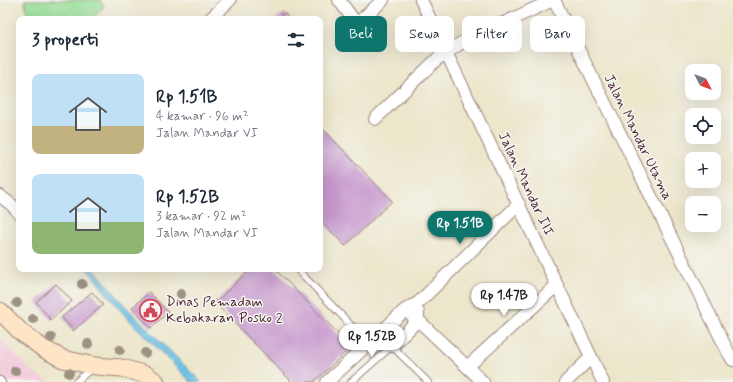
<!DOCTYPE html>
<html lang="id">
<meta charset="utf-8">
<style>
body{margin:0;font-family:Mynerve,sans-serif;background:#f2f2f3;color:#1f2937;height:100vh;display:flex;flex-direction:column;font-size:15px;white-space:nowrap}
*{box-sizing:border-box;margin:0}
p{font-size:13px;color:#747a83}
.icon{flex:none;width:22px;height:22px;fill:none;stroke:currentColor;stroke-width:2;stroke-linecap:round;stroke-linejoin:round}
.map{position:relative;flex:1;overflow:hidden}
.drawer{position:absolute;left:16px;top:16px;width:307px;height:256px;display:flex;flex-direction:column;background:#fff;border-radius:8px;box-shadow:0 4px 16px #0002}
.drawer>*{flex:none}
.hud{position:absolute;left:335px;top:16px;width:338px;height:36px;display:flex;gap:8px}
.needle{width:26px;rotate:132deg}
.controls{position:absolute;left:685px;top:64px;display:grid;gap:8px}
.controls a{display:grid;place-items:center;width:36px;height:36px;border-radius:8px;background:#fff;box-shadow:0 4px 16px #0002;font-size:20px}
.price{position:absolute;translate:-50% -34px;padding:0 9px;border-radius:14px;background:#fff;color:#222;font-size:13px;line-height:26px;filter:drop-shadow(0 1px 2px #0008)}
.price::after{content:'';position:absolute;left:50%;top:24px;width:12px;height:9px;margin-left:-6px;background:inherit;clip-path:polygon(0 0,100% 0,50% 100%)}
.price.selected{background:#0f766e;color:#fff}
ul{padding:0;list-style:none}
li{display:flex;align-items:center;gap:12px;height:100px;padding:0 16px}
li span{display:grid;place-items:center;flex:none;width:112px;height:80px;border-radius:8px;color:#555}
li>.icon{margin-inline-start:auto}
span .icon{width:48px;height:48px;fill:#fffc;stroke-width:1}
li b{font-size:17px}
h2{display:flex;justify-content:space-between;align-items:center;height:48px;padding:0 16px;font-size:17px}
.tag{padding:0 14px;border-radius:8px;background:#fff;box-shadow:0 4px 16px #0002;font-size:14px;line-height:36px}
.tag.selected{background:#0f766e;color:#fff}
.map>svg:first-child{display:block}
</style>
<div class="map">
<svg width="733" height="382" viewBox="0 0 733 382">
<rect width="100%" height="100%" fill="#f6f6f2"/>
<filter id="ink" filterUnits="userSpaceOnUse"><feTurbulence type="fractalNoise" baseFrequency=".025" numOctaves="2"/><feDisplacementMap in="SourceGraphic" scale="8" xChannelSelector="R" yChannelSelector="G"/><feConvolveMatrix kernelMatrix="1 2 1 2 8 2 1 2 1" color-interpolation-filters="sRGB"/></filter>
<filter id="wash" filterUnits="userSpaceOnUse"><feTurbulence type="fractalNoise" baseFrequency=".012" numOctaves="4" result="noise"/><feDisplacementMap in="SourceGraphic" scale="16" xChannelSelector="R" yChannelSelector="G"/><feGaussianBlur stdDeviation="0.9" result="paint"/><feColorMatrix in="noise" values="0 0 0 0 0 0 0 0 0 0 0 0 0 0 0 0 0 1.4 0 .05"/><feComposite in="paint" operator="in"/></filter>
<g filter="url(#wash)">
<rect width="100%" height="100%" fill="#ece6cb"/>
<path fill="#f3cfde" d="M0 338 31 371 49 382H0Z"/>
<path fill="#96dd96" stroke="#707e60" d="M25 0H100L104 7 91 19H33L26 11Z"/>
<path fill="#67c1e5" stroke="#587088" d="M87 269H94L126 307 201 382H191L150 341 121 311Z"/>
<g id="blocks">
<path fill="#c697cc" d="M285 13 289 19H275Z
M323 129 392 201 345 246 320 220V132Z
M250 269H275L351 347 314 382H292L215 303Z
M56 284 72 301 51 320 36 302Z
M92 292 103 305 73 331 62 317Z
M149 292 168 312 151 328 132 308Z"/>
</g>
</g>
<g filter="url(#ink)">
<use href="#blocks" fill-opacity="0" stroke="#9b827b" stroke-width="1"/>
<g fill="none" stroke-linecap="round" stroke-linejoin="round">
<defs>
<path id="lane" d="M297 269 369 344
M0 380 2 382
M76 382 93 367
M351 382 392 346 428 382"/>
<path id="street" d="M339 0 353 19C355 21 357 21 361 20L383 0
M421 0 446 52 603 382
M554 0 728 352 733 360
M210 19 230 0
M375 119 437 59 461 43 553 0
M0 196 12 205 19 213
M405 310 418 320 483 382
M392 346 418 320V312
M467 367 557 285
M327 382 405 310 418 303 519 204
M566 382 591 357"/>
<path id="secondary" d="M0 311 22 333 44 349 63 359 95 366 122 368 146 375 156 382"/>
</defs>
<use href="#lane" stroke="#9b827b" stroke-width="8"/>
<use href="#street" stroke="#9b827b" stroke-width="14"/>
<use href="#secondary" stroke="#9b827b" stroke-width="19"/>
<use href="#lane" stroke="#fff" stroke-width="6"/>
<use href="#street" stroke="#fff" stroke-width="12"/>
<use href="#secondary" stroke="#fde5c5" stroke-width="17"/>
</g>
<g fill="#9d9282">
<circle cx="82" cy="284" r="5"/>
<circle cx="181" cy="294" r="5"/>
<circle cx="17" cy="303" r="5"/>
<circle cx="33" cy="319" r="5"/>
<circle cx="51" cy="338" r="5"/>
<circle cx="88" cy="344" r="5"/>
<circle cx="120" cy="350" r="5"/>
<circle cx="145" cy="353" r="5"/>
<circle cx="15" cy="371" r="5"/>
<circle cx="69" cy="373" r="5"/>
</g>
</g>
<defs>
<symbol id="civic-ring" viewBox="-11 -11 22 22"><circle r="9.5" fill="#f6f6f2" stroke="#d1495b" stroke-width="1.5"/><path d="M-.6-6.5H3V-4.5H.6V-3L4-1V1h2V6H-6V1h2V-1L-.6-3ZM-1.2 2.5V6h2.4V2.5Z" fill="#d1495b"/></symbol>
</defs>
<g fill-rule="evenodd">
<use href="#civic-ring" x="138" y="298" width="25" height="25"/>
</g>
<g text-anchor="middle" dominant-baseline="central" stroke-width="3" stroke-linejoin="round" paint-order="stroke">
<g font-size="14" fill="#4a1f2b" stroke="#f6f6f2">
<text transform="translate(638 137) rotate(64)">Jalan Mandar Utama</text>
<text transform="translate(526 184) rotate(65)">Jalan Mandar III</text>
</g>
<g font-size="14" fill="#4a1f2b" stroke="#f6f6f2" text-anchor="start">
<text x="166" y="302">Dinas Pemadam<tspan x="166" dy="16">Kebakaran Posko 2</tspan></text>
</g>
</g>
</svg>
<div class="controls">
<a><svg class="needle" viewBox="-14 -14 28 28"><path d="M0-13l5 13h-10z" fill="#e53935"/><path d="M0 13l5-13h-10z" fill="#747a83"/></svg></a>
<a><svg class="icon" aria-label="locate" viewBox="0 0 24 24"><circle cx="12" cy="12" r="6"/><path d="M12 2v4M12 18v4M2 12h4M18 12h4"/></svg></a>
<a>+</a>
<a>−</a>
</div>
<b class="price selected" style="left:460px;top:245px">Rp 1.51B</b>
<b class="price" style="left:504px;top:317px">Rp 1.47B</b>
<b class="price" style="left:372px;top:358px">Rp 1.52B</b>
<div class="hud">
<a class="tag selected">Beli</a>
<a class="tag">Sewa</a>
<a class="tag">Filter</a>
<a class="tag">Baru</a>
</div>
<section class="drawer">
<h2>3 properti<svg class="icon" aria-label="filters" viewBox="0 0 24 24"><path d="M4 7h16M4 17h16"/><circle cx="9" cy="7" r="2"/><circle cx="15" cy="17" r="2"/></svg></h2>
<ul>
<li><span style="background:linear-gradient(#bfe0f5 65%,#c2b280 0)"><svg class="icon" aria-label="home" viewBox="0 0 24 24"><path d="M3 11l9-7 9 7M6 9v11h12V9"/></svg></span><div><b>Rp 1.51B</b><p>4 kamar · 96 m²</p><p>Jalan Mandar VI</p></div></li>
<li><span style="background:linear-gradient(#bfe0f5 60%,#8fb573 0)"><svg class="icon" aria-label="home" viewBox="0 0 24 24"><path d="M3 11l9-7 9 7M6 9v11h12V9"/></svg></span><div><b>Rp 1.52B</b><p>3 kamar · 92 m²</p><p>Jalan Mandar VI</p></div></li>
</ul>
</section>
</div>
